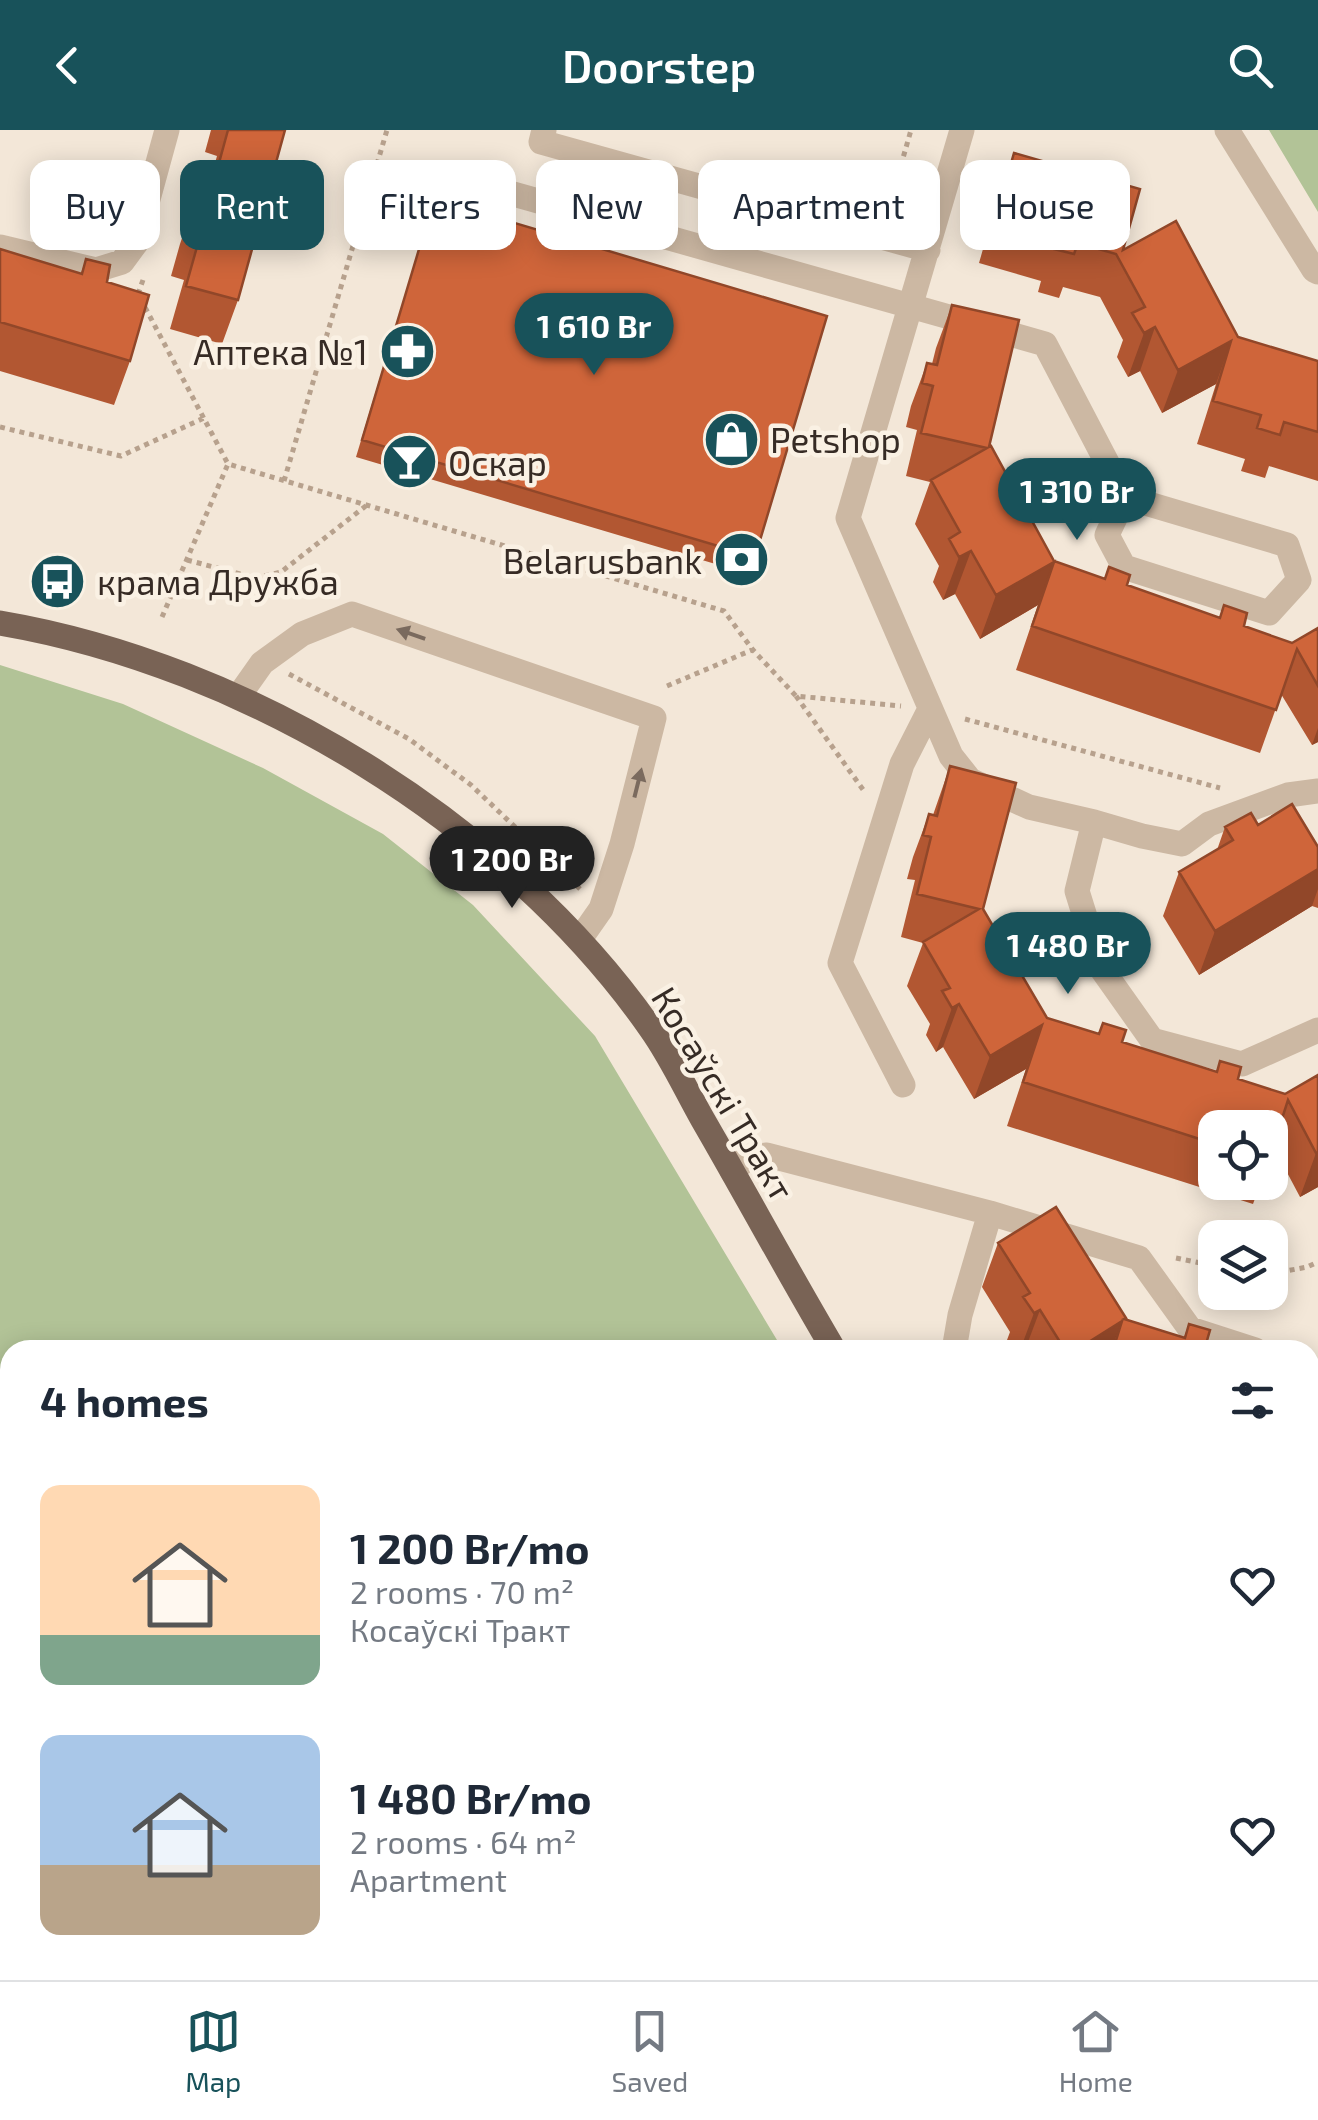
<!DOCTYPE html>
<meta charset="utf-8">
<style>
body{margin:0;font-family:"Exo 2",sans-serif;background:#f6f6f7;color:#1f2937;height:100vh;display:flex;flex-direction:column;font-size:38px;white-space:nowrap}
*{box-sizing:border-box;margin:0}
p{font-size:32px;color:#747a83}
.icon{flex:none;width:55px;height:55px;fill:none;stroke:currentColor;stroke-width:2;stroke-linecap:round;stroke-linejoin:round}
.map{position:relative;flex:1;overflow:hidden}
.sheet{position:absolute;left:0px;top:1210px;width:1320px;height:640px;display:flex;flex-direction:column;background:#fff;border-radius:30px 30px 0 0;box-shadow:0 5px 25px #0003}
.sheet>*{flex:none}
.hud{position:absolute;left:30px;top:30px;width:1260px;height:90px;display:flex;gap:20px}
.fabs{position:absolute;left:1198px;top:980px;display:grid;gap:20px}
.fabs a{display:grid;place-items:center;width:90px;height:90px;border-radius:20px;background:#fff;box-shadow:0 5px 25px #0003;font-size:50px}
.price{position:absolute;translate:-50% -85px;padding:0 22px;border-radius:35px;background:#18525a;color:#fff;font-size:32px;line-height:65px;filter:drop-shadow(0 2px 5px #0008)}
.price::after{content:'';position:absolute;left:50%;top:60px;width:30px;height:22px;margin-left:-15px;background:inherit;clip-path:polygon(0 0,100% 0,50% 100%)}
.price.on{background:#222;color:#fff}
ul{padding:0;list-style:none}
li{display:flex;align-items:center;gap:30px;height:250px;padding:0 40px}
li span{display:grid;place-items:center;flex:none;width:280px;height:200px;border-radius:20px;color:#555}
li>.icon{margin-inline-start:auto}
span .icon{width:120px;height:120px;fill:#fffc;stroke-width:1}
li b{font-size:42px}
h2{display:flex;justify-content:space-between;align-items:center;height:120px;padding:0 40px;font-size:42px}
.chip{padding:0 35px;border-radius:20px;background:#fff;box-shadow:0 5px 25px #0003;font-size:35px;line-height:90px}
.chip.on{background:#18525a;color:#fff}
header{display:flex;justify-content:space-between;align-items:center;height:130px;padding:0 40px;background:#18525a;color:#fff;font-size:45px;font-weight:600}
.menu{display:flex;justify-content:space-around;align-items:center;height:140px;border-top:2px solid #e0e1e3;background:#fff;font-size:28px;color:#747a83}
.menu a{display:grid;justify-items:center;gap:5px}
.menu .on{color:#18525a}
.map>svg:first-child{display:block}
</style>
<header><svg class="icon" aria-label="back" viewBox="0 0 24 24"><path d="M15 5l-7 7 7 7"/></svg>Doorstep<svg class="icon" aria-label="search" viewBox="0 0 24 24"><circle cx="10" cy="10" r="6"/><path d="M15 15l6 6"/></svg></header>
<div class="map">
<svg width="1318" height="1850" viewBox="0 0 1318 1850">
<rect width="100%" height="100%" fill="#f3e7d8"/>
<path fill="#b2c397" d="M1269 0H1318V82Z
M0 535 123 574 263 638 383 704 473 775 595 906 783 1220H10V1840H1310V1580L1318 1583V1850H0Z"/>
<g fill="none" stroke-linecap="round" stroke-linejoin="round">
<path stroke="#b7a18d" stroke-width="5" stroke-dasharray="5 5" stroke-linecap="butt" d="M887 84 911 0
M143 150 138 164 228 334
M0 297 121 326 204 288
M284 351 387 0
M187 430 256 448 281 442 367 375
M162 487 228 334 724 481 753 520 796 566 901 576
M289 544 409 609 471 655 580 759
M667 556 752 520
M796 566 864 661
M965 589 1220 658
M1176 1128 1215 1136
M1270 1144 1307 1137 1318 1132
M1310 1402 1318 1405
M856 1840 860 1850"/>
<path stroke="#ccb8a3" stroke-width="25" d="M544 0 541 12 928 120
M962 0 848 388 951 626 970 650 1029 677 1094 692 1077 761 1101 838 1152 910 1242 934 1318 900
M1227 0 1314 140 1318 142
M485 56 1045 214 1125 367 1287 415 1299 450 1269 483 1124 437 1107 405 1125 367
M0 117 96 140 122 132 136 113 167 0
M238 567 262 533 302 504 352 484 654 588 622 714 601 779 580 809
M1094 692 1142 706 1182 714 1209 694 1288 665 1318 661
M903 955 840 833 902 634 930 579
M732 1041 749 1027 767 1025 990 1083 1139 1128 1190 1199 1255 1220
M954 1220 960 1185 990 1083"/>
<path stroke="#796355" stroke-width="25" d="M0 493C247 535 507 693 651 899 671 927 686 960 703 990 747 1066 789 1144 834 1220
M1310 1544 1318 1547"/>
</g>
<path fill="#b25732" d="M211 0H285L238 170 222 214 170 199 184 150 171 146 180 114 195 70 204 72 217 26 205 22Z
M1014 23 1123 120 1238 207 1318 231V351L1269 336 1265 348 1241 341 1245 329 1197 314 1216 254 1162 283 1140 241 1128 247 1117 227 1123 210 1100 167 1063 157 1059 168 1038 162 1041 151 979 133 998 67Z
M434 69 755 427 749 444 356 327Z
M0 119 81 143 86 129 107 152 130 231 114 275 0 241Z
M952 175 989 317 1054 431 1292 513 1318 498V612L1312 615 1281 564 1260 623 1016 540 1038 475 980 509 955 464 943 470 933 452 939 436 915 394 930 352 906 346 917 300 906 297 911 276 927 233 932 234 936 218Z
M950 636 983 779 1047 888 1098 904 1103 893 1122 912 1216 942 1220 931 1238 949 1285 964 1318 945V1057L1300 1067 1273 1016 1215 998V1052H1261L1253 1074 1007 996 1026 939 974 969 943 917 936 922 926 905 930 894 907 856 923 813 901 807 915 750 907 749 913 727 929 684 933 685Z
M1258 695 1318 717V778L1312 776 1199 845 1163 786 1179 742 1217 720 1225 697Z
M998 1113 1126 1190 1184 1207 1189 1194 1206 1214 1226 1220H1014L1007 1210 1010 1202 982 1157Z
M1310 1233 1318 1235V1368L1310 1366Z"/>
<path fill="#914729" d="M1155 197 1140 241 1128 247 1144 203Z
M1231 211 1216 254 1162 283 1178 240Z
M971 421 955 464 943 470 959 427Z
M1054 432 1038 475 980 509 996 465Z
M1318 598V612L1312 615Z
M1318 739V759L1312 776 1199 845 1215 801Z
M959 874 943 917 936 922 952 878Z
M1042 895 1026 939 974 969 990 926Z
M1318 1022V1057L1300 1067 1316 1023Z
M1040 1180 1025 1220H1020L1034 1183Z
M1122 1191 1111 1220H1076Z"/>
<path fill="#cf653a" stroke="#914729" stroke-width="2.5" d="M228 0H285L238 170 186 156 200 106 187 103 195 70 208 73Z
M1014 23 1140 59 1123 120 1176 91 1238 207 1318 231V302L1284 292 1280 305 1257 298 1261 285 1213 271 1231 211 1178 240 1155 197 1144 203 1132 183 1145 177 1116 124 1078 113 1074 124 1054 119 1057 107 995 89Z
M434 69 827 186 755 427 362 310Z
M0 119 82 144 86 129 110 135 107 152 149 165 130 231 0 192Z
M952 175 1019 190 989 317 991 316 1054 431 1105 449 1109 437 1130 445 1127 455 1220 488 1224 475 1247 483 1244 496 1292 513 1318 498V556L1297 519 1276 580 1032 496 1054 432 996 465 971 421 959 427 949 409 960 402 931 350 987 318 921 303 933 256 922 253 927 233 937 235Z
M950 636 1016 653 983 779 1047 888 1099 904 1103 893 1126 900 1122 912 1217 942 1220 931 1241 937 1238 949 1285 964 1318 945V1022L1316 1023 1288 970 1270 1026V998H1215V1014L1023 952 1042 895 990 926 959 874 952 878 942 861 950 858 923 812 979 779 917 764 931 707 923 705 929 684 937 686Z
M1292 674 1318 717V739L1215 801 1179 742 1233 710 1225 697 1251 683 1258 695Z
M1056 1077 1126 1188 1124 1189 1185 1208 1189 1194 1210 1200 1206 1214 1226 1220H1113L1122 1191 1076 1220H1065L1040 1180 1034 1183 1023 1167 1030 1163 998 1113Z
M1310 1233 1318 1235V1320L1310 1317Z"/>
<defs><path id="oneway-solid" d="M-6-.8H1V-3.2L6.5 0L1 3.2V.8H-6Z" transform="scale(2.5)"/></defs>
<g fill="#7a6a5e">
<use href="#oneway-solid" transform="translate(411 504) rotate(-161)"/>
<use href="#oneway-solid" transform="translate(638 653) rotate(-76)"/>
</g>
<defs>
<symbol id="pharmacy-disc" viewBox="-11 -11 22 22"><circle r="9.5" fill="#18525a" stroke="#faf1e4"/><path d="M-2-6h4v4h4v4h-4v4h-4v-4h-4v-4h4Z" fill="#fff"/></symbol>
<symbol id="shop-disc" viewBox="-11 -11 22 22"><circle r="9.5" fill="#18525a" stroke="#faf1e4"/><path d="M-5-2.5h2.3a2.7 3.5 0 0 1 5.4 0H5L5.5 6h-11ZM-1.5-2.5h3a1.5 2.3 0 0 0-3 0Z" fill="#fff"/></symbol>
<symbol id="bar-disc" viewBox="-11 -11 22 22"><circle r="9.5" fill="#18525a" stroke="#faf1e4"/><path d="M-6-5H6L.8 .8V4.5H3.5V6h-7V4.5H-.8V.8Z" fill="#fff"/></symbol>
<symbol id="bank-disc" viewBox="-11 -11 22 22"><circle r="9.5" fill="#18525a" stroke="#faf1e4"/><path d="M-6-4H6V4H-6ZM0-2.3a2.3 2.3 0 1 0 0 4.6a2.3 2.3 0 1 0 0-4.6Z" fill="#fff"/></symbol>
<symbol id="bus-disc" viewBox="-11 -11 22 22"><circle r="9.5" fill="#18525a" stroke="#faf1e4"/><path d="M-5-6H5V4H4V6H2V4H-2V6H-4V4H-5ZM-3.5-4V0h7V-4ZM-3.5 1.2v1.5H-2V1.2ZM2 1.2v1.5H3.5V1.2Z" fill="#fff"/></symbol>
</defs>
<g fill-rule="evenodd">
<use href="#pharmacy-disc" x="376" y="190" width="63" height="63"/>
<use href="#shop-disc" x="700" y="278" width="63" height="63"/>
<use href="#bar-disc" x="378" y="300" width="63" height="63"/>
<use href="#bank-disc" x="710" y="398" width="63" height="63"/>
<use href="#bus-disc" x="26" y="420" width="63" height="63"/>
</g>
<g text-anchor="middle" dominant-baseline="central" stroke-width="9" stroke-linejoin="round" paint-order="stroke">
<g font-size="35" fill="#362b25" stroke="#faf1e4" text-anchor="start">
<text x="368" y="221" text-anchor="end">Аптека №1</text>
<text x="770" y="309">Petshop</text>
<text x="448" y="332">Оскар</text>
<text x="702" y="430" text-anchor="end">Belarusbank</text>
<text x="97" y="451">крама Дружба</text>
</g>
<g font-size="35" fill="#362b25" stroke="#faf1e4">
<text transform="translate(724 963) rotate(59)">Косаўскі Тракт</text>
</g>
</g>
</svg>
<div class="fabs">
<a><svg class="icon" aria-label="locate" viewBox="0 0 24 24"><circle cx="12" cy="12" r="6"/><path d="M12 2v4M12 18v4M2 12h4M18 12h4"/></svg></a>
<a><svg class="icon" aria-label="layers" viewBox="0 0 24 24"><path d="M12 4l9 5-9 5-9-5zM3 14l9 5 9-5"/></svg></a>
</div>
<b class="price" style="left:594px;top:248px">1 610 Br</b>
<b class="price" style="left:1077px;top:413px">1 310 Br</b>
<b class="price on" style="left:512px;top:781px">1 200 Br</b>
<b class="price" style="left:1068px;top:867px">1 480 Br</b>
<div class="hud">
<a class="chip">Buy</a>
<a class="chip on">Rent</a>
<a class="chip">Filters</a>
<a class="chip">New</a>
<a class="chip">Apartment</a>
<a class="chip">House</a>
</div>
<section class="sheet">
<h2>4 homes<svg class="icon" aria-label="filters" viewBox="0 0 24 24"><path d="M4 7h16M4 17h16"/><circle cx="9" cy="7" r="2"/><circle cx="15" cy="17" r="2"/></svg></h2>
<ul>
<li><span style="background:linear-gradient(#ffd9b3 75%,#7fa58c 0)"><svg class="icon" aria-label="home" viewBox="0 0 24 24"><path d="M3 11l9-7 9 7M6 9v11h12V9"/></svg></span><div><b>1 200 Br/mo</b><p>2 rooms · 70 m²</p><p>Косаўскі Тракт</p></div><svg class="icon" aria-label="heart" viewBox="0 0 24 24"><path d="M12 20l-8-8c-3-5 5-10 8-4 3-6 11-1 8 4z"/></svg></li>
<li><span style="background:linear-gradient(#a9c7e8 65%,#b9a48a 0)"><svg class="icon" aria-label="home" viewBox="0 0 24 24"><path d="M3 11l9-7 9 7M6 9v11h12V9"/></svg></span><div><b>1 480 Br/mo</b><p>2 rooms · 64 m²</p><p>Apartment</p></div><svg class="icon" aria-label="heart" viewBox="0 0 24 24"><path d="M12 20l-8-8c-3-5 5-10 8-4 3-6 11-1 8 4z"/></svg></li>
</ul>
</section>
</div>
<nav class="menu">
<a class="on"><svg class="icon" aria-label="map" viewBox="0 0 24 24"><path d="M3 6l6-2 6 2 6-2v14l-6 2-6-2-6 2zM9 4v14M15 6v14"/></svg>Map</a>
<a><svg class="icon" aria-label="saved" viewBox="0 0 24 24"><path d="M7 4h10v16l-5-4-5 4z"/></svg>Saved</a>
<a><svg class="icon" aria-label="home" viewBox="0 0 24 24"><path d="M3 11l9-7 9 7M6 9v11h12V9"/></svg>Home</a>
</nav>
